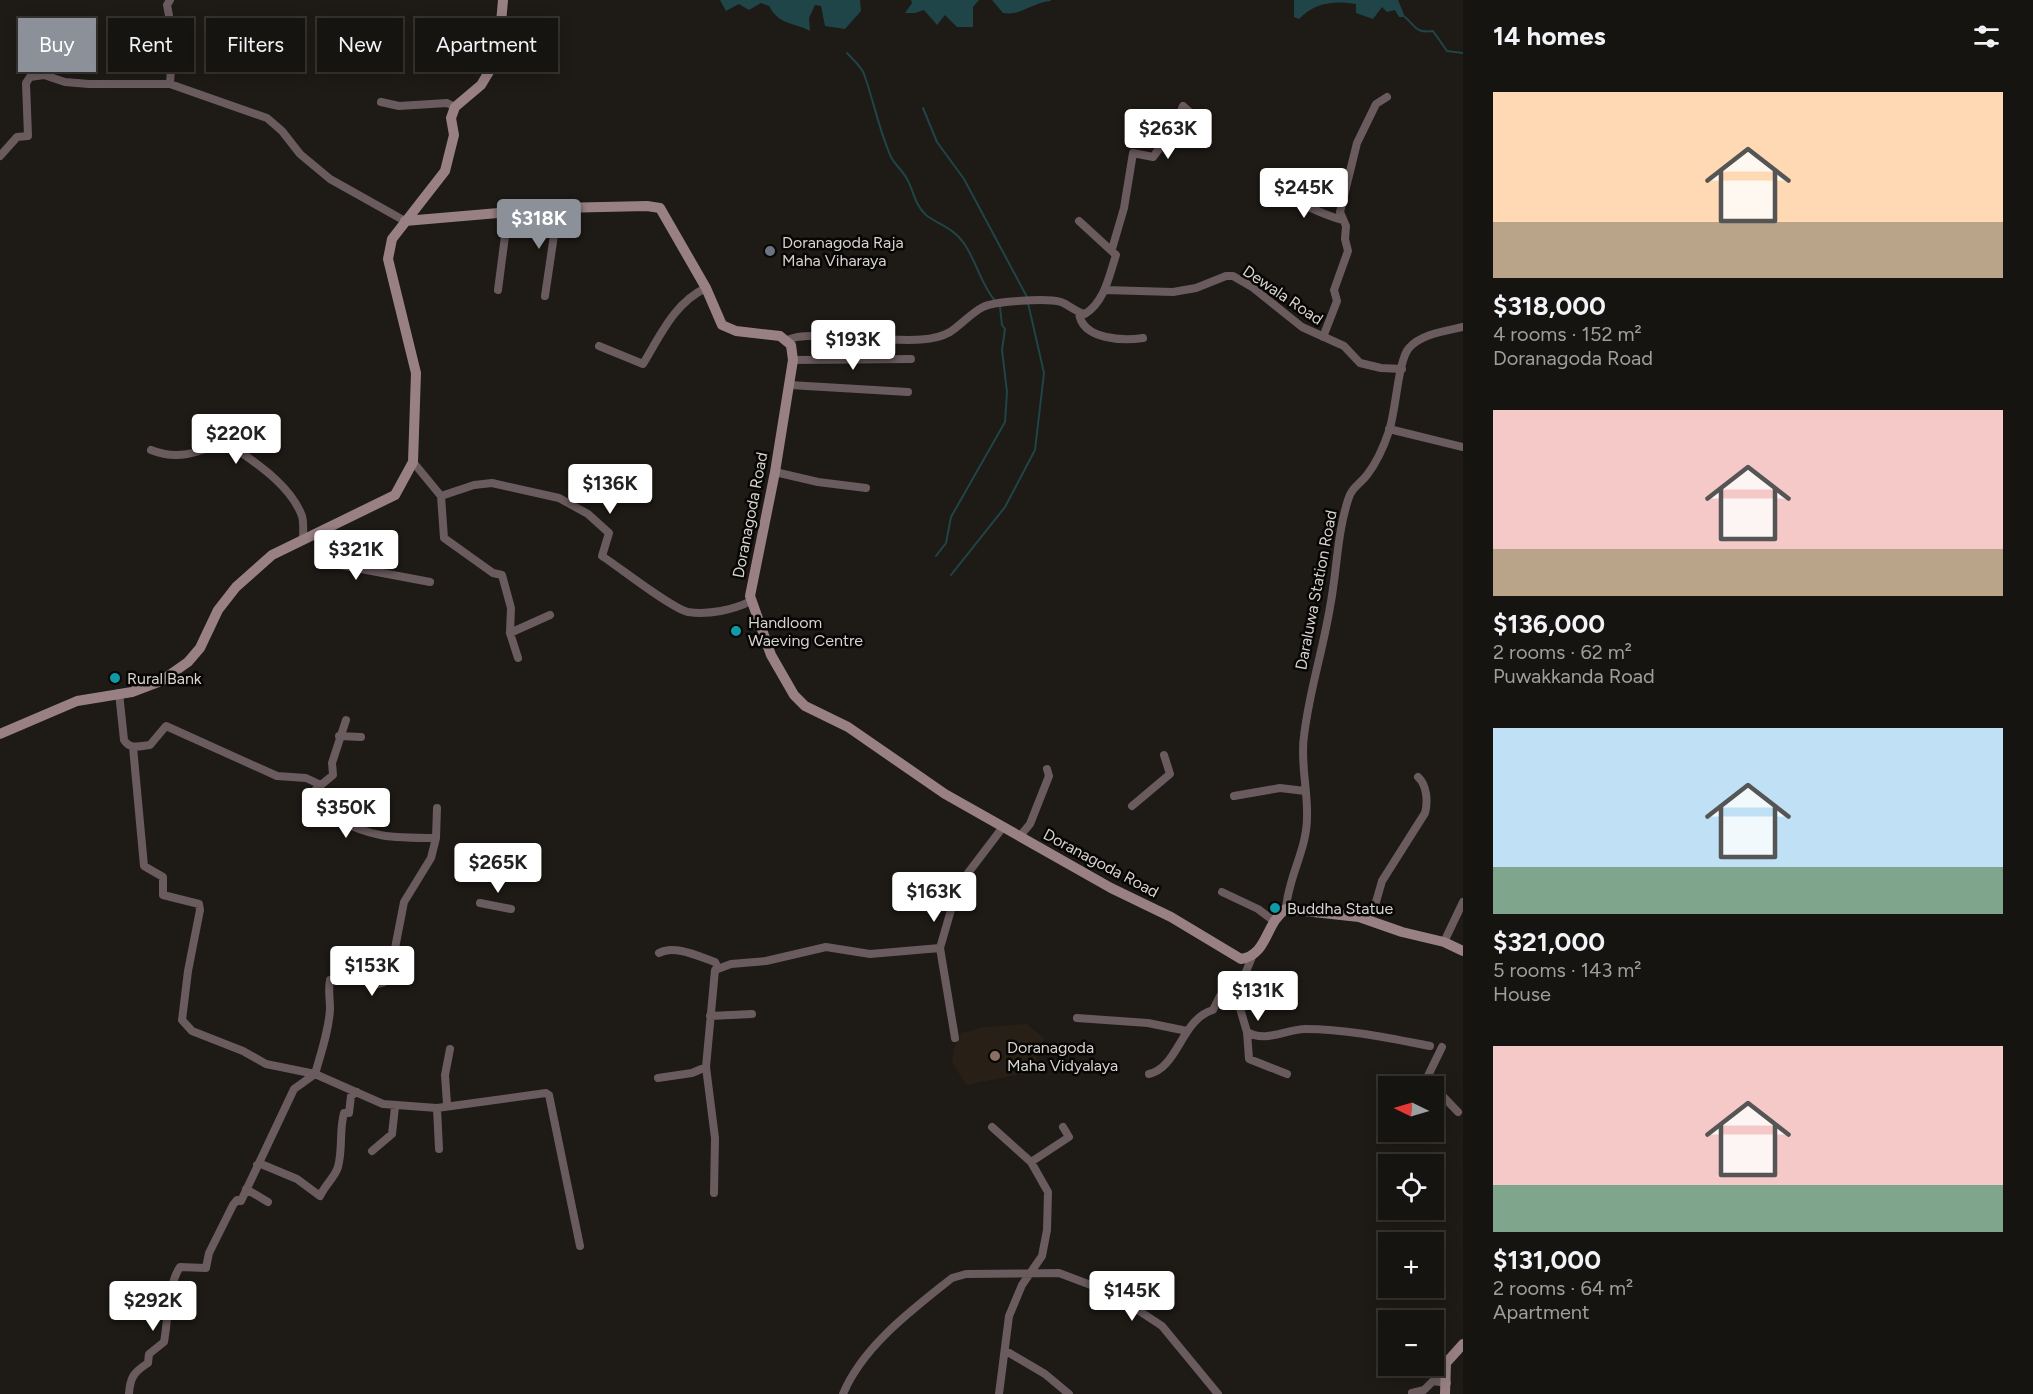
<!DOCTYPE html>
<meta charset="utf-8">
<style>
body{margin:0;font-family:Figtree,sans-serif;background:#1f1d19;color:#f1f3f6;height:100vh;display:flex;flex-direction:column;font-size:22px;white-space:nowrap}
*{box-sizing:border-box;margin:0}
p{font-size:20px;color:#9e9e9f}
.icon{flex:none;width:33px;height:33px;fill:none;stroke:currentColor;stroke-width:2;stroke-linecap:round;stroke-linejoin:round}
.map{position:relative;flex:1;overflow:hidden}
.drawer{display:flex;flex-direction:column;background:#161410;width:570px}
.drawer>*{flex:none}
.hud{position:absolute;left:18px;top:18px;width:570px;height:54px;display:flex;gap:12px}
.needle{width:39px;rotate:275deg}
.tools{position:absolute;left:1378px;top:1076px;display:grid;gap:12px}
.tools a{display:grid;place-items:center;width:66px;height:66px;border-radius:0px;background:#161410;box-shadow:0 3px 15px #0003,0 0 0 2px #353330;font-size:30px}
.price{position:absolute;translate:-50% -51px;padding:0 14px;border-radius:6px;background:#fff;color:#222;font-size:20px;line-height:39px;filter:drop-shadow(0 2px 3px #0008)}
.price::after{content:'';position:absolute;left:50%;top:36px;width:18px;height:14px;margin-left:-9px;background:inherit;clip-path:polygon(0 0,100% 0,50% 100%)}
.price.selected{background:#8c9099;color:#fff}
ul{padding:0;list-style:none}
li{display:grid;align-content:center;gap:12px;height:318px;padding:0 30px}
li span{display:grid;place-items:center;height:186px;border-radius:0px;color:#555}
li>.icon{margin-inline-start:auto}
span .icon{width:108px;height:108px;fill:#fffc;stroke-width:1}
li b{font-size:26px}
h2{display:flex;justify-content:space-between;align-items:center;height:72px;padding:0 30px;font-size:26px}
.tag{padding:0 21px;border-radius:0px;background:#161410;box-shadow:0 3px 15px #0003,0 0 0 2px #353330;font-size:21px;line-height:54px}
.tag.selected{background:#8c9099;color:#fff}
main{display:flex;flex:1;min-height:0}
.map>svg:first-child{display:block}
</style>
<main>
<div class="map">
<svg width="1463" height="1394" viewBox="0 0 1463 1394">
<rect width="100%" height="100%" fill="#1e1a15"/>
<path fill="#282016" d="M1027 1024 1044 1038 1032 1072 966 1085 952 1062 954 1049 962 1033 984 1027Z"/>
<path fill="#1f4548" d="M720 0H860L861 11 845 29 825 26 821 6 815 5 809 18 810 31C793 22 779 25 769 6L761 3 749 10 739 4 726 11Z
M911 0H979L973 7V27H957L945 15 937 25 924 10 915 13H905L912 3Z
M992 0H1050L1051 1C1033 2 1021 16 1003 13Z
M1294 0H1398L1405 17H1399L1395 10 1387 12 1382 7 1373 19 1356 13V4C1334 0 1314 3 1299 19L1294 17Z"/>
<g fill="none" stroke-linecap="round" stroke-linejoin="round">
<path stroke="#1f4548" stroke-width="2" d="M1405 17C1417 28 1416 33 1433 31L1447 51 1463 53
M847 53C852 58 862 68 864 74 874 102 879 130 891 157 895 165 903 171 907 179 914 191 914 204 926 215 939 225 953 228 963 242 977 261 980 284 996 302
M923 108 937 142 964 179 1027 297
M936 556 946 543 951 517 1005 422 1007 392 1002 350 1005 329 1002 325 1000 307
M951 575 1005 507 1035 450 1044 373 1028 303"/>
<path stroke="#6a5b5e" stroke-width="8" d="M170 84 173 37 167 5 170 0
M381 102 399 106 447 103 455 107
M0 156 17 137 28 136 26 83 30 77 44 75 65 82 89 84H170L267 118 282 131 300 154 330 179 405 221
M1273 190C1297 200 1318 214 1343 220
M1112 249 1124 208 1133 153 1153 157 1173 130 1183 106 1192 114
M498 290 508 213
M1105 290 1173 292 1196 288 1226 276H1233L1252 287 1302 327 1344 346 1360 363 1381 368 1402 369
M545 296 558 208
M1079 313C1082 340 1124 341 1143 338
M1323 337 1337 301 1334 290 1348 251 1345 239 1346 226 1340 212 1357 143 1376 104 1387 97
M786 341C799 331 855 338 873 339 896 339 929 344 950 332 961 325 971 313 983 307 995 301 1047 298 1061 302 1069 305 1076 312 1085 314 1105 301 1109 276 1116 255L1079 221
M599 346 643 364C660 336 675 302 706 288
M793 360 911 359
M790 385 908 392
M1389 429 1463 447
M151 450C176 460 198 454 222 441L228 443C254 462 290 484 302 516 304 523 303 532 303 539
M413 462 441 496 444 538 493 573 502 575 511 608 510 633 518 658
M775 472 818 482 866 488
M441 496 474 485 492 483 559 498 588 514 609 533 602 556C619 567 672 609 688 612 709 615 733 610 751 601
M322 532 328 557 340 565 430 582
M510 633 550 615
M119 693 124 740C130 750 140 746 150 745L166 726 277 776 306 778 321 785 333 775 332 763 346 720
M339 736 361 737
M321 785 313 792C312 805 320 810 331 816 371 838 391 838 436 838
M1234 796 1280 788 1305 791
M1132 806 1170 774 1164 755
M437 808 436 838 431 858 404 902 389 979C378 987 374 984 361 980 352 978 339 980 330 980 328 990 330 998 330 1009 329 1030 321 1053 315 1074L383 1104 437 1108
M1020 836 1030 824 1049 776 1047 769
M1222 892 1258 909 1274 921
M480 903 511 909
M1286 909C1288 877 1307 850 1307 817 1308 790 1300 762 1304 736 1309 692 1323 650 1330 607 1337 571 1337 534 1348 500 1351 488 1360 484 1367 475 1377 462 1384 446 1389 431 1396 411 1398 360 1409 348 1421 334 1446 331 1463 327
M1367 920 1374 909 1382 881 1425 813C1428 802 1427 785 1418 777
M1444 942 1463 902
M659 953C674 944 700 957 715 962L718 968
M1231 992 1238 991 1252 957
M710 1016 752 1014
M1077 1018 1148 1023 1187 1031
M1247 1032 1249 1059 1287 1074
M955 1038 940 948 953 903 968 873 1003 827
M1149 1074C1178 1068 1182 1018 1213 1010L1220 996 1228 993 1236 995 1247 1032C1265 1043 1288 1029 1305 1029 1347 1029 1389 1038 1430 1046
M658 1078 692 1073 706 1067
M1423 1086 1442 1047
M1434 1087 1458 1112
M447 1104 445 1075 450 1049
M992 1127 1031 1162 1048 1192 1047 1230 1042 1256 1022 1285 1009 1316 999 1394
M439 1149 437 1108 546 1093 549 1095 580 1246
M372 1151 392 1134 395 1107
M1031 1162 1069 1137 1063 1127
M257 1165 261 1164 297 1179 320 1196C325 1185 335 1177 338 1167 343 1148 339 1131 344 1113H349L351 1096 357 1092
M246 1189 268 1202
M714 1193 715 1138 706 1067 715 970 731 964 766 961 826 947 870 954 940 948
M1006 1351 1045 1374 1069 1394
M1412 1393 1424 1390 1433 1381 1447 1383
M129 1394C130 1377 134 1372 148 1363L149 1354 164 1342C168 1321 168 1284 180 1267L206 1268 209 1253 233 1205 237 1200 241 1201 294 1089 315 1074 266 1064 243 1051 192 1031 182 1020 188 971 200 910 199 904 163 895V877L144 866 133 747
M843 1394C863 1346 912 1310 952 1278L966 1274 1059 1273 1112 1293 1162 1326 1218 1394"/>
<path stroke="#988084" stroke-width="10" d="M405 221 558 208 647 206 660 208 706 288 722 325 736 331 780 336 791 345 793 360 775 472 750 596 771 655 794 695 805 706 848 727 945 794 1111 888 1171 917 1241 959C1268 955 1265 923 1286 909L1359 917 1402 932 1444 942 1463 951
M0 734 77 701 132 692 161 681 188 662 200 648 218 610 236 587 272 555 395 495 413 462 416 373 388 259 392 239 445 171 454 135 451 118 455 107 481 85 498 57 503 0
M1445 1394 1446 1363 1463 1344"/>
</g>
<circle fill="#6b7280" stroke="#070604" stroke-width="2" cx="770" cy="251" r="6"/>
<g fill="#0f9aa8" stroke="#070604" stroke-width="2">
<circle cx="736" cy="631" r="6"/>
<circle cx="115" cy="678" r="6"/>
<circle cx="1275" cy="908" r="6"/>
</g>
<circle fill="#8d6e63" stroke="#070604" stroke-width="2" cx="995" cy="1056" r="6"/>
<g text-anchor="middle" dominant-baseline="central" stroke-width="5" stroke-linejoin="round" paint-order="stroke">
<g font-size="16" fill="#d6d3d0" stroke="#070604" text-anchor="start">
<text x="782" y="242">Doranagoda Raja<tspan x="782" dy="18">Maha Viharaya</tspan></text>
<text x="748" y="622">Handloom<tspan x="748" dy="18">Waeving Centre</tspan></text>
<text x="127" y="678">Rural Bank</text>
<text x="1287" y="908">Buddha Statue</text>
<text x="1007" y="1047">Doranagoda<tspan x="1007" dy="18">Maha Vidyalaya</tspan></text>
</g>
<g font-size="16" fill="#d6d3d0" stroke="#070604">
<text transform="translate(1283 295) rotate(34)">Dewala Road</text>
<text transform="translate(750 515) rotate(-79)">Doranagoda Road</text>
<text transform="translate(1316 590) rotate(-79)">Daraluwa Station Road</text>
<text transform="translate(1101 863) rotate(28)">Doranagoda Road</text>
</g>
</g>
</svg>
<div class="tools">
<a><svg class="needle" viewBox="-14 -14 28 28"><path d="M0-13l5 13h-10z" fill="#e53935"/><path d="M0 13l5-13h-10z" fill="#9e9e9f"/></svg></a>
<a><svg class="icon" aria-label="locate" viewBox="0 0 24 24"><circle cx="12" cy="12" r="6"/><path d="M12 2v4M12 18v4M2 12h4M18 12h4"/></svg></a>
<a>+</a>
<a>−</a>
</div>
<b class="price" style="left:1168px;top:160px">$263K</b>
<b class="price" style="left:1304px;top:219px">$245K</b>
<b class="price selected" style="left:539px;top:250px">$318K</b>
<b class="price" style="left:853px;top:371px">$193K</b>
<b class="price" style="left:236px;top:465px">$220K</b>
<b class="price" style="left:610px;top:515px">$136K</b>
<b class="price" style="left:356px;top:581px">$321K</b>
<b class="price" style="left:346px;top:839px">$350K</b>
<b class="price" style="left:498px;top:894px">$265K</b>
<b class="price" style="left:934px;top:923px">$163K</b>
<b class="price" style="left:372px;top:997px">$153K</b>
<b class="price" style="left:1258px;top:1022px">$131K</b>
<b class="price" style="left:1132px;top:1322px">$145K</b>
<b class="price" style="left:153px;top:1332px">$292K</b>
<div class="hud">
<a class="tag selected">Buy</a>
<a class="tag">Rent</a>
<a class="tag">Filters</a>
<a class="tag">New</a>
<a class="tag">Apartment</a>
</div>
</div>
<section class="drawer">
<h2>14 homes<svg class="icon" aria-label="filters" viewBox="0 0 24 24"><path d="M4 7h16M4 17h16"/><circle cx="9" cy="7" r="2"/><circle cx="15" cy="17" r="2"/></svg></h2>
<ul>
<li><span style="background:linear-gradient(#ffd9b3 70%,#b9a48a 0)"><svg class="icon" aria-label="home" viewBox="0 0 24 24"><path d="M3 11l9-7 9 7M6 9v11h12V9"/></svg></span><div><b>$318,000</b><p>4 rooms · 152 m²</p><p>Doranagoda Road</p></div></li>
<li><span style="background:linear-gradient(#f6c9c9 75%,#b9a48a 0)"><svg class="icon" aria-label="home" viewBox="0 0 24 24"><path d="M3 11l9-7 9 7M6 9v11h12V9"/></svg></span><div><b>$136,000</b><p>2 rooms · 62 m²</p><p>Puwakkanda Road</p></div></li>
<li><span style="background:linear-gradient(#bfe0f5 75%,#7fa58c 0)"><svg class="icon" aria-label="home" viewBox="0 0 24 24"><path d="M3 11l9-7 9 7M6 9v11h12V9"/></svg></span><div><b>$321,000</b><p>5 rooms · 143 m²</p><p>House</p></div></li>
<li><span style="background:linear-gradient(#f6c9c9 75%,#7fa58c 0)"><svg class="icon" aria-label="home" viewBox="0 0 24 24"><path d="M3 11l9-7 9 7M6 9v11h12V9"/></svg></span><div><b>$131,000</b><p>2 rooms · 64 m²</p><p>Apartment</p></div></li>
</ul>
</section>
</main>
